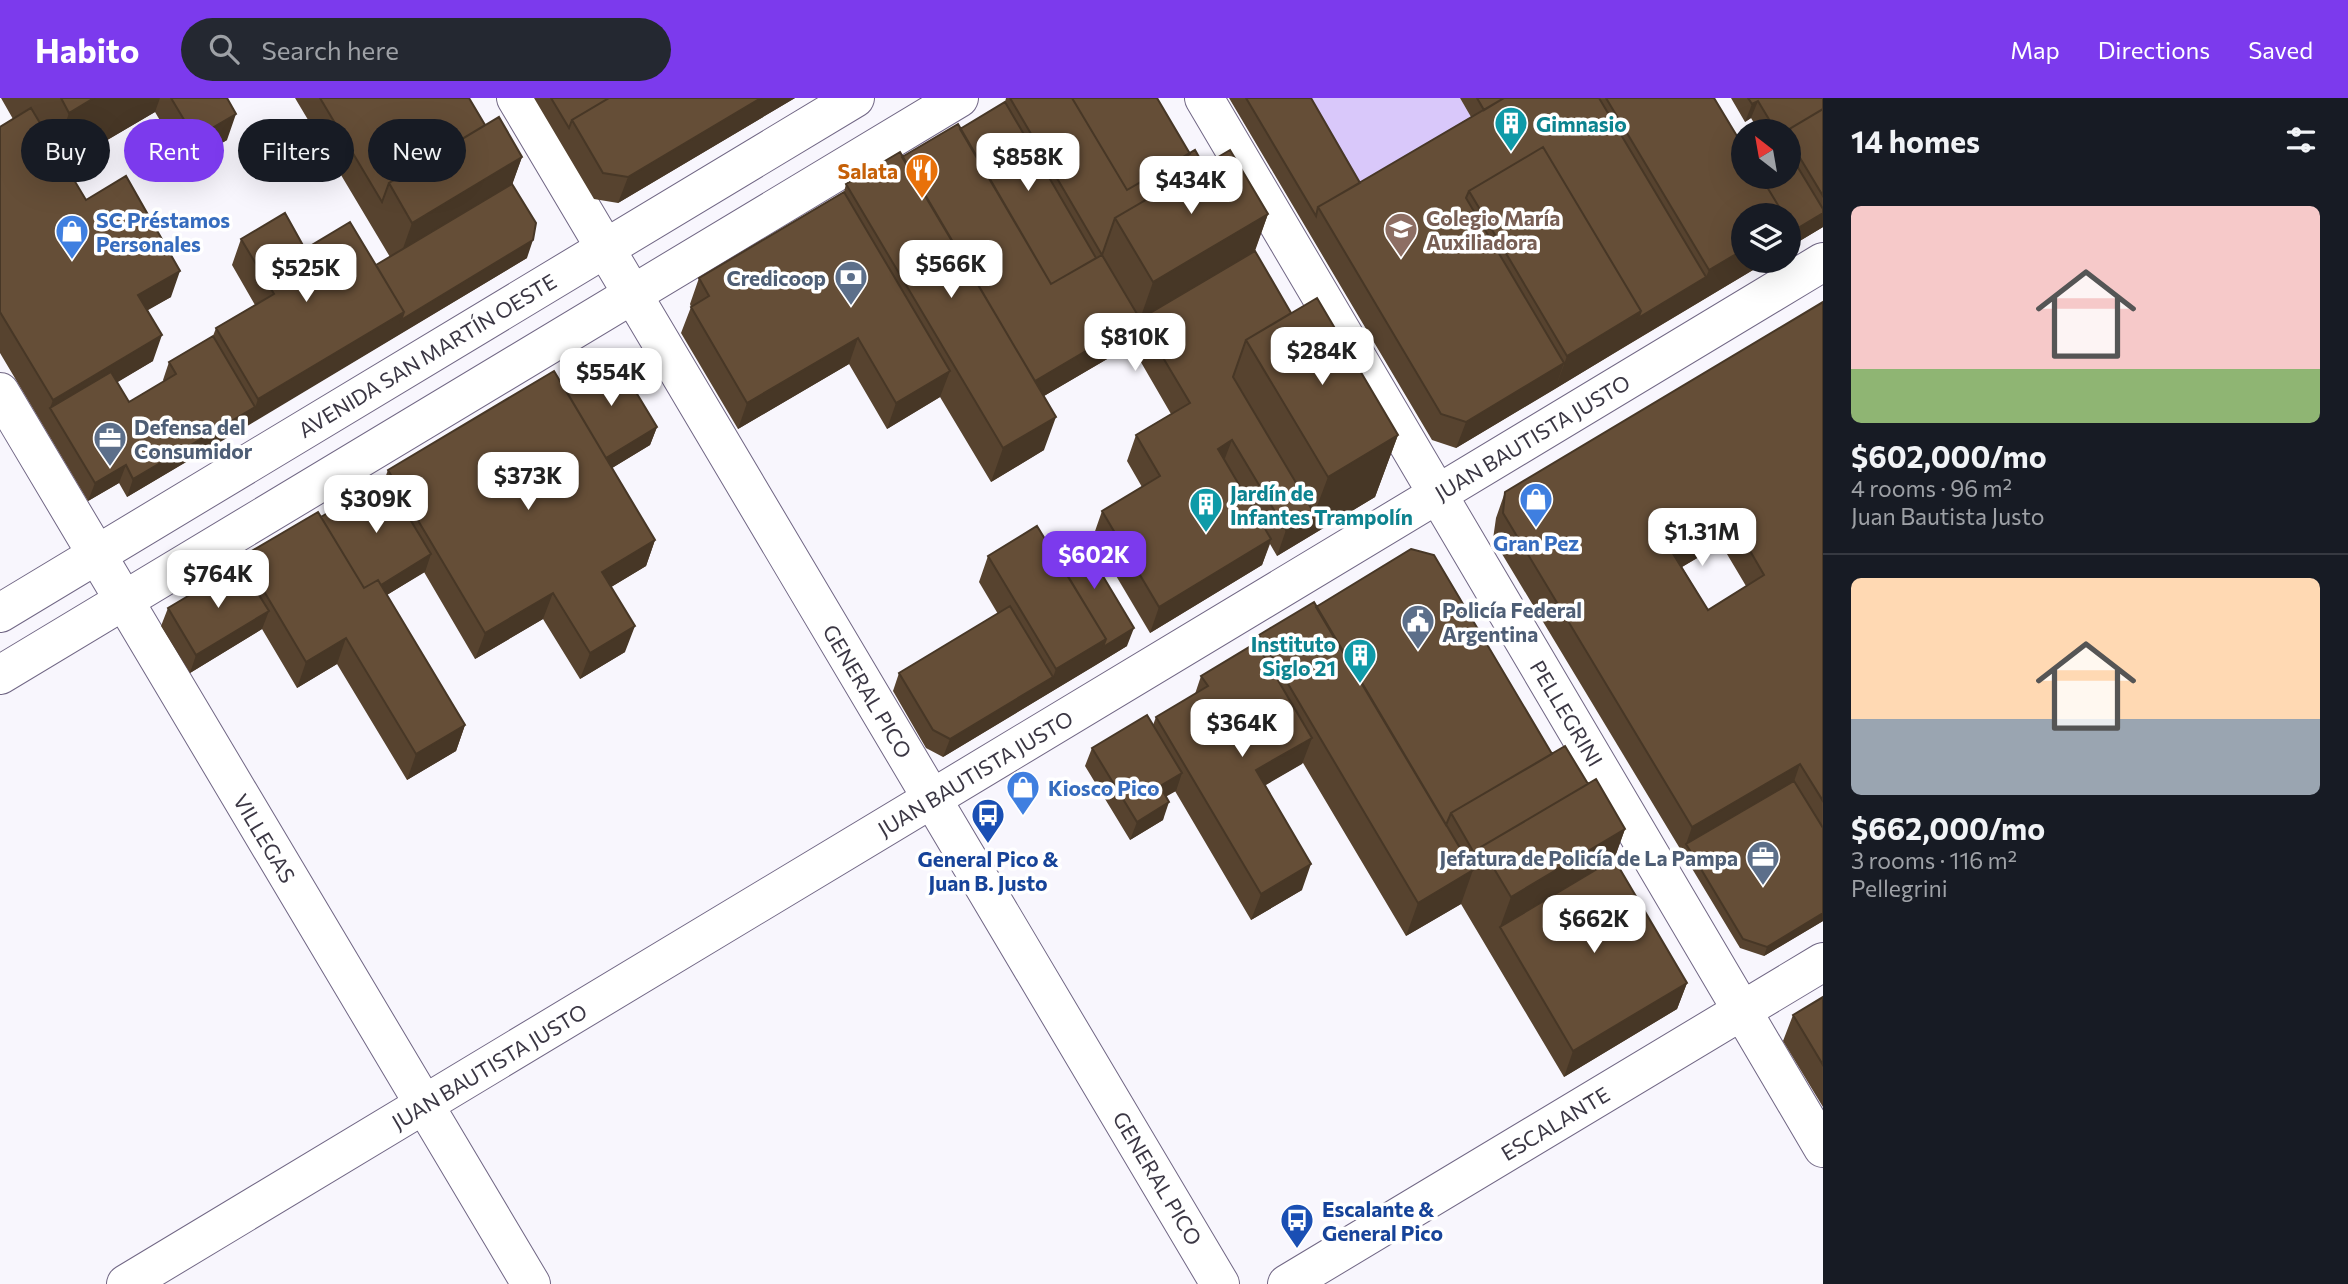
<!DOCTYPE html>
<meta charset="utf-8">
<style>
body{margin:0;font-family:Commissioner,sans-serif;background:#242831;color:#f1f3f6;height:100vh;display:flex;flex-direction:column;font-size:26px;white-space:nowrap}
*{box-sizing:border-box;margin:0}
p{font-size:23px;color:#9ea1a6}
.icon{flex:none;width:38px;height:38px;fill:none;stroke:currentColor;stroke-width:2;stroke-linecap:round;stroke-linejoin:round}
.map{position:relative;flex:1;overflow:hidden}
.drawer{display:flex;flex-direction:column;background:#171b24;width:525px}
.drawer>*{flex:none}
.banner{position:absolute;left:21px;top:21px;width:665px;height:63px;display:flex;gap:14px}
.needle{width:46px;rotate:329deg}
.controls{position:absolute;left:1731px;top:21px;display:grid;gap:14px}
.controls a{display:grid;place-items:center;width:70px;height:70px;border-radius:50%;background:#171b24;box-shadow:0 7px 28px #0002;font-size:35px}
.price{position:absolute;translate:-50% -60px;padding:0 16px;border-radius:14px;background:#fff;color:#222;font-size:23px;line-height:46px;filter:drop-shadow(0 2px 4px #0008)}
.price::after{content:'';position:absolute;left:50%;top:42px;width:21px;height:16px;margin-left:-10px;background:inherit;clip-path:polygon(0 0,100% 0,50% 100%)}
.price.active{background:#7c3aed;color:#fff}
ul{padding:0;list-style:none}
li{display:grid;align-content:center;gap:14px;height:371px;padding:0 28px}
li+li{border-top:2px solid #363941}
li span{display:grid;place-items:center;height:217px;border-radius:10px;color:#555}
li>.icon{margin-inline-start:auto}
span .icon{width:126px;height:126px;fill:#fffc;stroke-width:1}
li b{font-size:30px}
h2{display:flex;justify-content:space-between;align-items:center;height:84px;padding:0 28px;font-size:30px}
.tag{padding:0 24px;border-radius:32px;background:#171b24;box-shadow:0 7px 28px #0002;font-size:24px;line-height:63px}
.tag.active{background:#7c3aed;color:#fff}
header{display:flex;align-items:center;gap:42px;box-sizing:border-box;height:98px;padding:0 35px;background:#7c3aed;color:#fff}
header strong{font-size:33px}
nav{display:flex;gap:38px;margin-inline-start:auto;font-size:24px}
.search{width:490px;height:63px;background:#242831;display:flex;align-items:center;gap:18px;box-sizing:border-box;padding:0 24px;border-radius:38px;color:#9ea1a6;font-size:26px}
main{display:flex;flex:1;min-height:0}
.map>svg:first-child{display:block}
</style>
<header>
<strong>Habito</strong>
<div class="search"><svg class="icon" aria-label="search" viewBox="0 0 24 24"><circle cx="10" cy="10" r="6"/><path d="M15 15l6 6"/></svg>Search here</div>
<nav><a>Map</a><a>Directions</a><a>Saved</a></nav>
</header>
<main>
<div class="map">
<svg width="1823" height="1186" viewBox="0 0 1823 1186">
<rect width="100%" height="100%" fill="#f8f6fd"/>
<path fill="#d9c8fa" d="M1294 0H1460L1480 34 1357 107Z"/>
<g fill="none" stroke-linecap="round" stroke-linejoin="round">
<defs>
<path id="minor" d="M1204 0 1823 1050
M0 294 531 1186
M126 1186 1823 164
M1287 1186 1823 864"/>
<path id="tertiary" d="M516 0 1220 1186"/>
<path id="secondary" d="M0 515 855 0
M0 577 959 0"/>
</defs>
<use href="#minor" stroke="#716785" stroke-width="40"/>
<use href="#tertiary" stroke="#716785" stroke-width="40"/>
<use href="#secondary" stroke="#716785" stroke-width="40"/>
<use href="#minor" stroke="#fff" stroke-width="38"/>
<use href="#tertiary" stroke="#fff" stroke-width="38"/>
<use href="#secondary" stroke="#fff" stroke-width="38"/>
</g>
<path fill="#57432f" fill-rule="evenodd" d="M1 0H227V42L186 66 155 14 65 67 86 102 171 199 147 212 153 263 117 284 129 304 164 284 163 282 169 264 213 238 216 230 255 207 232 167 241 141 305 151 376 167 390 159 295 0H469L485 27 522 59 512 86 527 160 127 399 119 385 88 403 0 255V29L13 21Z
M534 0H795L618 105 594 101Z
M1006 0H1157L1190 56 1268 116 1255 153 1291 215 1398 337 1375 399 1277 458 1270 446 1262 467 1150 535 1093 439 1102 413 1142 389 1127 363 1136 337 1171 316 1131 247 1044 298V352L991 384 940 299 887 331 849 266 738 331 681 235 691 209 690 206 699 180 844 94 846 86 960 31 1005 4Z
M1229 0H1311L1360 85 1471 19 1460 0H1714L1743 79H1788V33H1759L1751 20 1745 24 1731 0H1823V129L1788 150V117L1768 163 1456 350 1432 342Z
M1823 204V823L1764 858 1740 850 1493 441 1496 420 1505 394ZM1721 446 1746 488 1708 512 1682 469Z
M565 291 657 329 650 347 612 370 655 442 646 468 611 489 625 554 580 581 543 521 475 561 424 474 387 497 465 627 456 653 407 682 337 566 297 590 262 531 190 575 161 528 168 510 240 467 243 458 321 419 385 380 388 372Z
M1054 455 1127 548 943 659 926 650 893 593 899 575 998 516 979 484 988 458Z
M1316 509 1552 656 1588 686 1625 731 1614 761 1687 885 1677 911 1564 979 1461 806 1406 838 1303 665 1265 687 1302 792 1251 822 1175 693 1166 698 1163 722 1130 742 1085 668 1092 650 1153 627 1156 619 1195 596 1201 578 1256 545 1259 537Z
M1823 899V1009L1783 943 1793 917Z"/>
<path fill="#473726" d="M94 0H160L155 14 47 77 69 15Z
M761 0H795L618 105 628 79Z
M1758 3 1751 20 1745 24 1752 6Z
M236 16 227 42 186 66 195 40Z
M522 59 506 104 396 170 412 125Z
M1823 115V129L1788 150V136Z
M1268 116 1245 179 1140 221 1131 247 1020 312 1029 286 1140 221 1153 184Z
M533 142 527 160 249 327 258 301 404 214Z
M1743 152V163H1768L1629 246 1638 220 1706 179 1709 172Z
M180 173 171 199 129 223 138 197Z
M1641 213 1629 246 1555 291 1567 258Z
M162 237 153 263 56 321 50 310 53 302Z
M858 240 849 266 738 331 747 305Z
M1564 265 1555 291 1456 350 1466 324Z
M950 273 940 299 887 331 896 305Z
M255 309 249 327 127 399 133 381Z
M1056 319 1044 352 991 384 1003 350Z
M657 329 650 347 594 381 600 363Z
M1398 337 1375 399 1277 458 1286 432 1314 416 1328 379Z
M1232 342 1222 368 1218 351Z
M126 367 119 385 88 403 95 385Z
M1731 420 1721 446 1663 480 1672 454Z
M1271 441 1262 467 1150 535 1159 509Z
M655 442 646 468 593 500 602 474Z
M431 456 425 474 355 516 361 498Z
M553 495 543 521 475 561 485 535Z
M269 513 262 531 190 575 196 557Z
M635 528 625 554 580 581 590 555Z
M1134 530 1127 548 1096 567 1103 549Z
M346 540 337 566 297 590 306 564Z
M1106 541 1096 567 943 659 950 641 1053 579 1056 571Z
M465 627 456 653 407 682 416 656Z
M1312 640 1302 666 1247 698 1256 672Z
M1800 666 1791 692 1686 746 1692 729Z
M1182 675 1176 693 1153 706 1160 688Z
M1169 704 1163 722 1130 742 1137 724Z
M1625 731 1605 787 1500 829 1511 799Z
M1311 766 1302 792 1251 822 1261 796Z
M1473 772 1461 806 1406 838 1418 805Z
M1823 815V823L1764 858 1767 849Z
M1687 885 1677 911 1564 979 1573 953Z"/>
<path fill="#654e37" stroke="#473726" stroke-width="2" fill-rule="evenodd" d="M61 0H94L69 15Z
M171 0H227L236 16 195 40Z
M320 0H469L485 27 389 85 382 104Z
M551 0H609L572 22 569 30Z
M609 0H761L628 79 603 75 572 22Z
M1010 0H1072L1127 92 1195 52 1204 68 1115 120 1102 157Z
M1072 0H1157L1190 56 1127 92Z
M1246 0H1311L1360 85 1318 109 1316 118Z
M1477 0H1504L1484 12Z
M1504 0H1599L1706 179 1638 220 1641 213 1543 49 1469 93 1466 100 1564 265 1466 324 1441 316 1318 109Z
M1606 0H1714L1743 48V79H1761L1784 117H1743V152L1709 172Z
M1748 0H1823V11L1786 33H1776L1758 3 1752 6Z
M1005 4 1096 160 1051 186 960 31Z
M31 10 86 102 126 78 180 173 138 197 162 237 53 302 0 214V29Z
M1823 11V98L1788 40V33H1786Z
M499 19 522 59 412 125 389 85Z
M958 26 1051 186 1102 157 1140 221 1255 153 1291 215 1246 242 1233 279 1314 415 1286 432 1232 342 1218 351 1271 441 1159 509 1102 413 1160 378 1136 337 1190 305 1140 221 1035 283 902 59Z
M1543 49 1641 213 1567 258 1469 93Z
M1230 52 1268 116 1153 184 1115 120Z
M1788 53 1823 111V115L1788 136V117H1784L1761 79H1788Z
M900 54 1056 319 1003 350 846 86Z
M512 86 536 125 533 142 401 222 404 214 376 167Z
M844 94 950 273 896 305 858 240 747 305 691 209 709 198 699 180Z
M285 115 305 151 350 124 404 214 258 301 216 230 274 196 241 141Z
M1317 200 1398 337 1328 379 1246 242Z
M1823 204V703L1800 666 1692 729 1503 415 1505 394ZM1731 420 1764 477 1708 512 1672 454Z
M213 238 255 309 133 381 126 367 95 385 50 310 111 274 129 304 176 276 169 264Z
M616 261 657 329 606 360 565 291Z
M554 273 655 442 602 474 635 528 590 555 553 495 485 535 388 372Z
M385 380 431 456 381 487 378 482 364 490 321 419Z
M318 414 364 490 378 482 465 627 416 656 346 540 306 564 243 458Z
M1037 428 1106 541 1056 571 988 458Z
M1080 440 1134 530 1103 549 1106 541 1054 455Z
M1411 451 1434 457 1552 656 1451 715 1446 727 1316 509Z
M240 467 269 513 196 557 168 510Z
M1314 504 1473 772 1418 805 1259 537Z
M1010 508 1053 579 950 641 933 632 899 575Z
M1256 545 1312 640 1256 672 1311 766 1261 796 1156 619 1208 588 1201 578Z
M1147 617 1182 675 1160 688 1169 704 1137 724 1092 650Z
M1565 648 1588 686 1481 749 1477 760 1451 715Z
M1596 681 1625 731 1511 799 1481 749Z
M1794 683 1823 730V815L1767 849 1743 841 1686 746Z
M1614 761 1687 885 1573 953 1500 829Z
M1823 899V967L1793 917Z"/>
<defs>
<symbol id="building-pin" viewBox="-11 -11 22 30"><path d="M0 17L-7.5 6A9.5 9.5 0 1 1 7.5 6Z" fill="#0f9aa8" stroke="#fff"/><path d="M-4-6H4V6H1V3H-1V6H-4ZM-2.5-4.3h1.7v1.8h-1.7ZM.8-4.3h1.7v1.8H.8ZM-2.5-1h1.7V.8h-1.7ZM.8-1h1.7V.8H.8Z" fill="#fff"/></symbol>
<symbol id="restaurant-pin" viewBox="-11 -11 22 30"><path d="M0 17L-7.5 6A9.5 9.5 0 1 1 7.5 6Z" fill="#e8710a" stroke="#fff"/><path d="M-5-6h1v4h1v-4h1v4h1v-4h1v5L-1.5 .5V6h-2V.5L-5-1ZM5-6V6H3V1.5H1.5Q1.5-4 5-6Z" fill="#fff"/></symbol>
<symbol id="school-pin" viewBox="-11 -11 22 30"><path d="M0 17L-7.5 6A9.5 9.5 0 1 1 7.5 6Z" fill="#8d6e63" stroke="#fff"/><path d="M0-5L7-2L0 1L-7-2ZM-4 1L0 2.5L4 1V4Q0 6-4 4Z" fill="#fff"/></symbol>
<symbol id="shop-pin" viewBox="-11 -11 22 30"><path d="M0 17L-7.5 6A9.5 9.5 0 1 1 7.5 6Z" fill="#3f7fe0" stroke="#fff"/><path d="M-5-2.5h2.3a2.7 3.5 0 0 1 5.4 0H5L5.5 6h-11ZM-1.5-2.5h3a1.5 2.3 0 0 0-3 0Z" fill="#fff"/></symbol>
<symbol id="bank-pin" viewBox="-11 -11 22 30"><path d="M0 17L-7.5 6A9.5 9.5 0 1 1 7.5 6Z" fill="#5c6f8a" stroke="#fff"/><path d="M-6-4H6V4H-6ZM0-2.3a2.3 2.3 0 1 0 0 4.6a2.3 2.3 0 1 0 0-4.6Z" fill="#fff"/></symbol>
<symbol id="office-pin" viewBox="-11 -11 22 30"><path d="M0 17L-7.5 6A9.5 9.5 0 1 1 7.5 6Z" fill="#5c6f8a" stroke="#fff"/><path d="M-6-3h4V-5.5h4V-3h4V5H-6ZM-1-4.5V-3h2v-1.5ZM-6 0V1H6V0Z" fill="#fff"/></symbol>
<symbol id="civic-pin" viewBox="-11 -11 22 30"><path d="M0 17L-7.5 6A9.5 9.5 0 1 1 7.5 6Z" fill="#5c6f8a" stroke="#fff"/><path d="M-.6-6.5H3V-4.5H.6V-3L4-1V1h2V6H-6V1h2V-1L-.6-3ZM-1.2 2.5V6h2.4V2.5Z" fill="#fff"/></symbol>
<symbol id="bus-pin" viewBox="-11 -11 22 30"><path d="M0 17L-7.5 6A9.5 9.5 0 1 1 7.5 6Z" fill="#1a4fb4" stroke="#fff"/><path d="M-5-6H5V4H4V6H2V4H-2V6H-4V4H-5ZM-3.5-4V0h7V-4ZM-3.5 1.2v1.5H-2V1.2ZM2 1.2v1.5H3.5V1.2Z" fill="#fff"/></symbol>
</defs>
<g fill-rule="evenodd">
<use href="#building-pin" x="1492" y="6" width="38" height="52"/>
<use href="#restaurant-pin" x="903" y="53" width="38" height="52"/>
<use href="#school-pin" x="1382" y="112" width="38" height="52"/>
<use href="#shop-pin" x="53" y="114" width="38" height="52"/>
<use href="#bank-pin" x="832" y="160" width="38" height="52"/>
<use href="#office-pin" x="91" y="321" width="38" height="52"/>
<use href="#shop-pin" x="1517" y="382" width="38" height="52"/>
<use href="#building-pin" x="1187" y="387" width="38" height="52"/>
<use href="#civic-pin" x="1399" y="504" width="38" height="52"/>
<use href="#building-pin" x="1341" y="538" width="38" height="52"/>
<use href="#shop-pin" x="1004" y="670" width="38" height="52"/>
<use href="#bus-pin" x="969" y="698" width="38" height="52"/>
<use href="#office-pin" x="1744" y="740" width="38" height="52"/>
<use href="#bus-pin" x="1278" y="1103" width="38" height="52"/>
</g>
<g text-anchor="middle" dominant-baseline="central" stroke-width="7" stroke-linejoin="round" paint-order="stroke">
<g font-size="21" font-weight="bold" fill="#0d838f" stroke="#fff" text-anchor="start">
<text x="1536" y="25">Gimnasio</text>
<text x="1230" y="394">Jardín de<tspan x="1230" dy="24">Infantes Trampolín</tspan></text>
<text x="1336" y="545" text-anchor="end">Instituto<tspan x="1336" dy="24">Siglo 21</tspan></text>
</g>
<g font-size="21" font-weight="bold" fill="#c56008" stroke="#fff" text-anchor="end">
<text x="898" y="72">Salata</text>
</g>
<g font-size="21" font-weight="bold" fill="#785e54" stroke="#fff" text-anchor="start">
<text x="1426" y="119">Colegio María<tspan x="1426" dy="24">Auxiliadora</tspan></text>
</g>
<g font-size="21" font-weight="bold" fill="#366cbe" stroke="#fff" text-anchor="start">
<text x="96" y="121">SC Préstamos<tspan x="96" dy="24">Personales</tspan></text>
<text x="1536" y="444" text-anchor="middle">Gran Pez</text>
<text x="1048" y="689">Kiosco Pico</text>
</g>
<g font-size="21" font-weight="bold" fill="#4e5e75" stroke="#fff" text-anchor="end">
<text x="826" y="179">Credicoop</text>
<text x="134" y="328" text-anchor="start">Defensa del<tspan x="134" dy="24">Consumidor</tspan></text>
<text x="1442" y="511" text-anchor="start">Policía Federal<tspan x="1442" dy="24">Argentina</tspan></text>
<text x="1738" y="759">Jefatura de Policía de La Pampa</text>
</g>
<g font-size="21" fill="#3b3744" stroke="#fff">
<text transform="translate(427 257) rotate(-31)">AVENIDA SAN MARTÍN OESTE</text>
<text transform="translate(1532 339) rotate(-31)">JUAN BAUTISTA JUSTO</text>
<text transform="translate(868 593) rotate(59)">GENERAL PICO</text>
<text transform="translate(1567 615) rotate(59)">PELLEGRINI</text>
<text transform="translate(975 675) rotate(-31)">JUAN BAUTISTA JUSTO</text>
<text transform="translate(265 740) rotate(59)">VILLEGAS</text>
<text transform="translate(489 968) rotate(-31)">JUAN BAUTISTA JUSTO</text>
<text transform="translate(1555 1025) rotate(-31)">ESCALANTE</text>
<text transform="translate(1158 1080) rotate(59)">GENERAL PICO</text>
</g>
<g font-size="21" font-weight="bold" fill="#164399" stroke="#fff">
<text x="988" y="760">General Pico &amp;<tspan x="988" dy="24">Juan B. Justo</tspan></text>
<text x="1322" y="1110" text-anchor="start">Escalante &amp;<tspan x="1322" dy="24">General Pico</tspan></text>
</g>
</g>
</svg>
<div class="controls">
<a><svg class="needle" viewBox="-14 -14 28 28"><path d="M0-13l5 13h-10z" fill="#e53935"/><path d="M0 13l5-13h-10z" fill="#9ea1a6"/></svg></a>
<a><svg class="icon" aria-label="layers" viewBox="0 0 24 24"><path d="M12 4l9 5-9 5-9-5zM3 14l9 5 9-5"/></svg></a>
</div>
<b class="price" style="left:1028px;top:95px">$858K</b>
<b class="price" style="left:1191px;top:118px">$434K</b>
<b class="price" style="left:951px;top:202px">$566K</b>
<b class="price" style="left:306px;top:206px">$525K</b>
<b class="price" style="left:1135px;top:275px">$810K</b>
<b class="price" style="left:1322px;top:289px">$284K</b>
<b class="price" style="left:611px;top:310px">$554K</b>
<b class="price" style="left:528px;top:414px">$373K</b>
<b class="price" style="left:376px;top:437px">$309K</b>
<b class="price" style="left:1702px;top:470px">$1.31M</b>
<b class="price active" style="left:1094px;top:493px">$602K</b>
<b class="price" style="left:218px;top:512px">$764K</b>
<b class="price" style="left:1242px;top:661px">$364K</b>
<b class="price" style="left:1594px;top:857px">$662K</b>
<div class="banner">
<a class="tag">Buy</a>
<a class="tag active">Rent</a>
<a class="tag">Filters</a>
<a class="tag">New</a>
</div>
</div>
<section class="drawer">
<h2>14 homes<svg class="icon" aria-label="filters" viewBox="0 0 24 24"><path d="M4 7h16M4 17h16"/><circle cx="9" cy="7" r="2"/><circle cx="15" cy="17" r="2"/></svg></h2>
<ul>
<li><span style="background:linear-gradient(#f6c9c9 75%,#8fb573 0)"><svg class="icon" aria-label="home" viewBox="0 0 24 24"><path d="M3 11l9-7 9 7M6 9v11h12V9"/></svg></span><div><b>$602,000/mo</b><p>4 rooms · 96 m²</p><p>Juan Bautista Justo</p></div></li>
<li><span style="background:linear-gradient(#ffd9b3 65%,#9aa5b1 0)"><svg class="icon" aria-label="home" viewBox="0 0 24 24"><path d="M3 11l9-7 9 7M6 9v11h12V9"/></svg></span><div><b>$662,000/mo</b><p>3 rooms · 116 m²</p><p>Pellegrini</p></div></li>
</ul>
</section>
</main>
